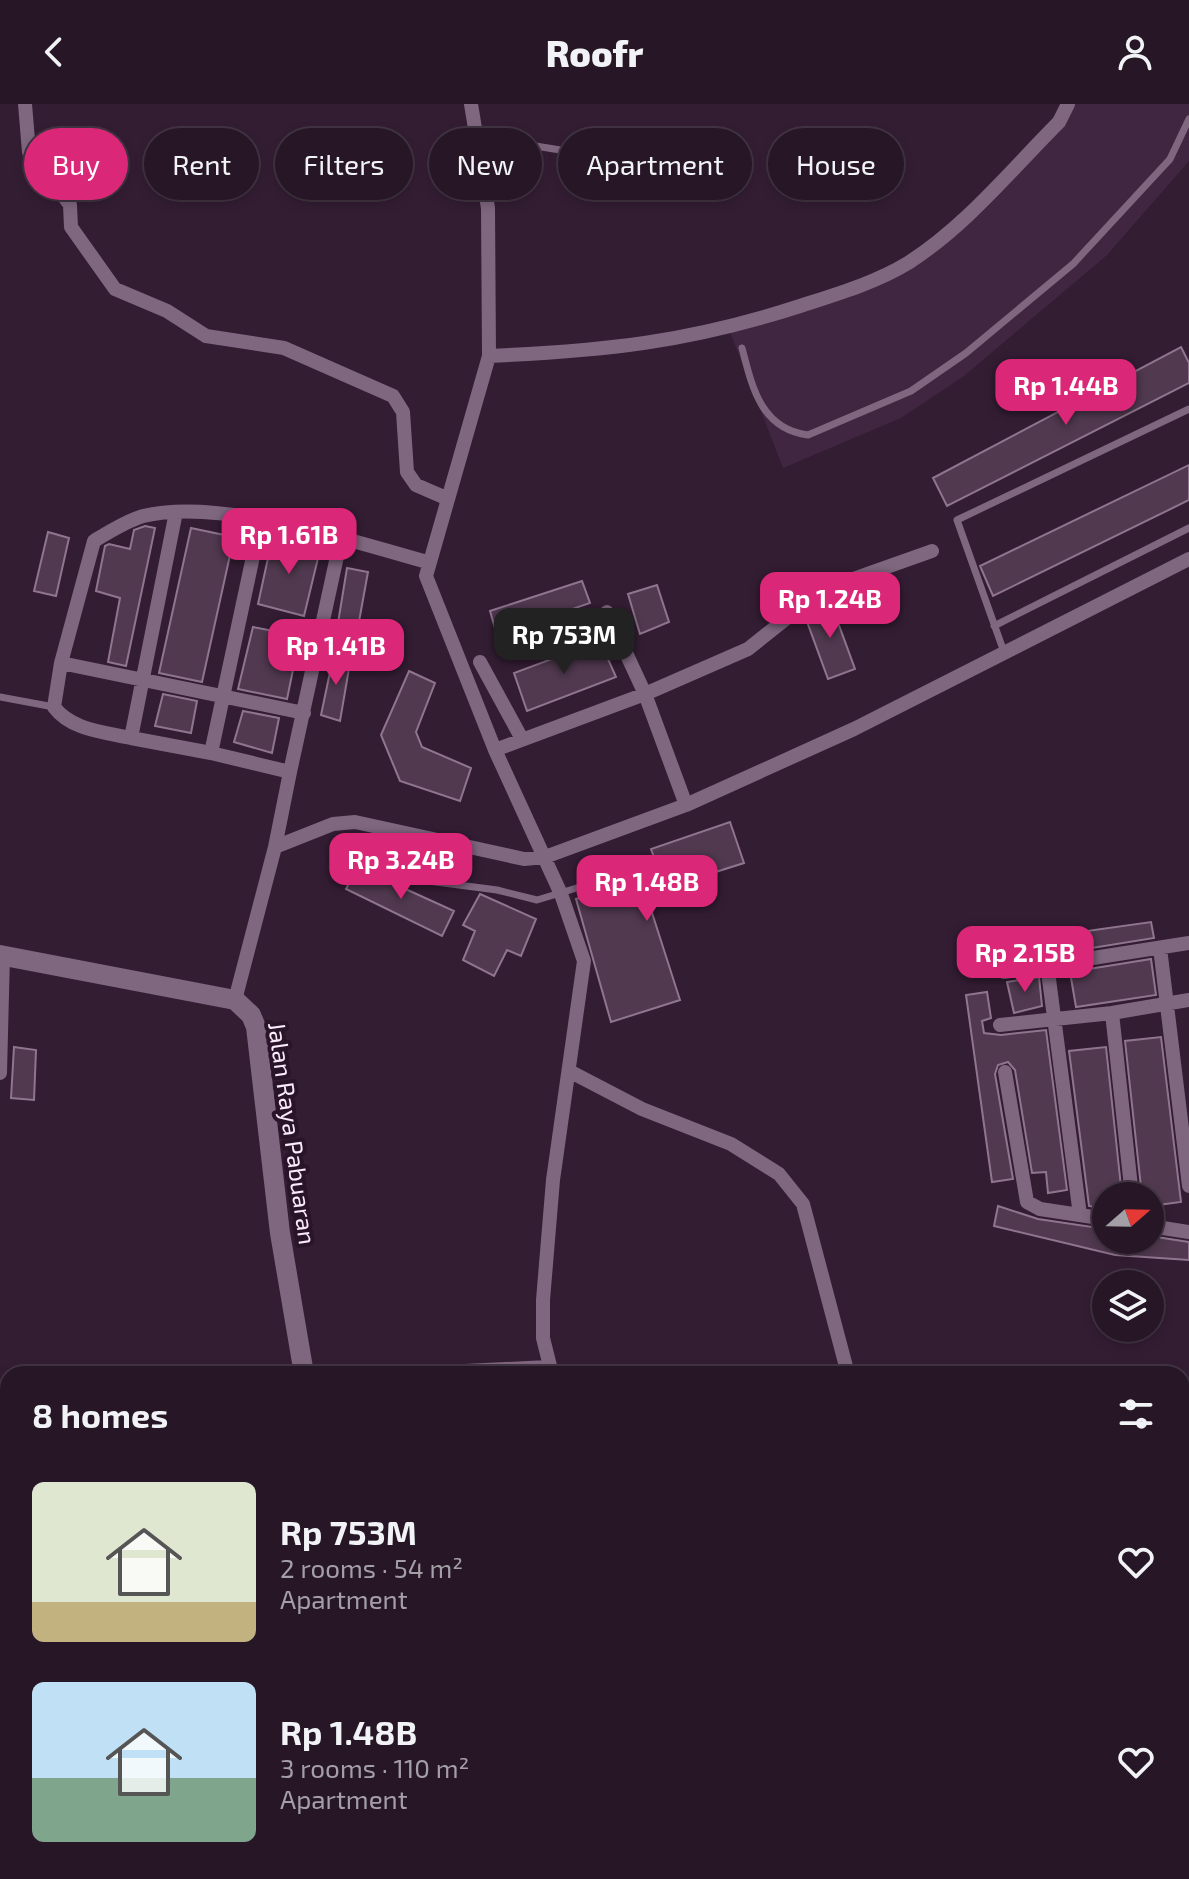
<!DOCTYPE html>
<meta charset="utf-8">
<style>
body{margin:0;font-family:"Exo 2",sans-serif;background:#322332;color:#f1f3f6;height:100vh;display:flex;flex-direction:column;font-size:30px;white-space:nowrap}
*{box-sizing:border-box;margin:0}
p{font-size:26px;color:#a49fa7}
.icon{flex:none;width:44px;height:44px;fill:none;stroke:currentColor;stroke-width:2;stroke-linecap:round;stroke-linejoin:round}
.map{position:relative;flex:1;overflow:hidden}
.side{position:absolute;left:0px;top:1262px;width:1190px;height:514px;display:flex;flex-direction:column;background:#261626;border-radius:24px 24px 0 0;box-shadow:0 4px 12px #0003,0 0 0 2px #423543}
.side>*{flex:none}
.guide{position:absolute;left:24px;top:24px;width:1142px;height:72px;display:flex;gap:16px}
.needle{width:52px;rotate:70deg}
.tools{position:absolute;left:1092px;top:1078px;display:grid;gap:16px}
.tools a{display:grid;place-items:center;width:72px;height:72px;border-radius:50%;background:#261626;box-shadow:0 4px 12px #0003,0 0 0 2px #423543;font-size:40px}
.price{position:absolute;translate:-50% -68px;padding:0 18px;border-radius:16px;background:#db2777;color:#fff;font-size:26px;line-height:52px;filter:drop-shadow(0 2px 4px #0008)}
.price::after{content:'';position:absolute;left:50%;top:48px;width:24px;height:18px;margin-left:-12px;background:inherit;clip-path:polygon(0 0,100% 0,50% 100%)}
.price.selected{background:#222;color:#fff}
ul{padding:0;list-style:none}
li{display:flex;align-items:center;gap:24px;height:200px;padding:0 32px}
li span{display:grid;place-items:center;flex:none;width:224px;height:160px;border-radius:12px;color:#555}
li>.icon{margin-inline-start:auto}
span .icon{width:96px;height:96px;fill:#fffc;stroke-width:1}
li b{font-size:34px}
h2{display:flex;justify-content:space-between;align-items:center;height:96px;padding:0 32px;font-size:34px}
.chip{padding:0 28px;border-radius:36px;background:#261626;box-shadow:0 4px 12px #0003,0 0 0 2px #423543;font-size:28px;line-height:72px}
.chip.selected{background:#db2777;color:#fff}
header{display:flex;justify-content:space-between;align-items:center;height:104px;padding:0 32px;background:#261626;font-size:36px;font-weight:800}
.map>svg:first-child{display:block}
</style>
<header><svg class="icon" aria-label="back" viewBox="0 0 24 24"><path d="M15 5l-7 7 7 7"/></svg>Roofr<svg class="icon" aria-label="person" viewBox="0 0 24 24"><circle cx="12" cy="8" r="4"/><path d="M4 21q1-7 8-7t8 7"/></svg></header>
<div class="map">
<svg width="1189" height="1775" viewBox="0 0 1189 1775">
<rect width="100%" height="100%" fill="#331d33"/>
<path fill="#412641" d="M1070 0H1189V57L1107 151 964 272 901 314 783 364 730 228 899 167 974 108Z"/>
<path fill="#513950" stroke="#90758f" stroke-width="2" d="M1181 243 1189 259V279L947 402 933 374Z
M1189 361V396L993 492 980 462Z
M145 422 155 424 126 562 108 558 120 494 96 487 105 442 109 440 130 445 134 426Z
M191 424 234 433 202 578 159 569Z
M48 428 69 434 56 492 34 487Z
M273 431 320 446 304 512 258 500Z
M347 464 368 468 358 523 338 519Z
M582 477 590 499 497 531 490 507Z
M657 481 669 518 640 530 628 490Z
M829 494 855 565 828 575 805 512Z
M253 523 300 532 287 595 238 585Z
M600 537 616 573 527 607 514 569Z
M334 549 351 553 340 617 321 611Z
M409 567 435 579 416 628 422 643 471 664 460 697 400 677 381 631Z
M163 590 197 597 191 629 155 622Z
M243 607 279 614 272 649 234 638Z
M730 718 744 759 646 790 680 896 611 918 576 795 660 769 651 745Z
M357 763 454 807 442 832 346 785Z
M480 790 536 815 521 852 507 846 494 872 463 856 475 827 463 821Z
M1151 818 1154 834 1012 857 1009 838Z
M1151 855 1156 891 1076 903 1070 868Z
M1039 873 1042 902 1014 909 1007 878Z
M987 888 991 914 982 917 984 929 1001 931 1046 926 1067 1086 1048 1089 1046 1068 1032 1069 1015 966 1008 958 998 961 995 970 1013 1075 992 1078 966 891Z
M1161 933 1181 1098 1150 1102V1092H1142L1125 937Z
M14 943 36 946 34 996 11 994Z
M1106 943 1122 1092H1106V1105L1089 1102 1069 947Z
M998 1102 1038 1115 1106 1125V1136H1150V1132L1189 1138V1156L1115 1151 994 1122Z"/>
<g fill="none" stroke-linecap="round" stroke-linejoin="round">
<path stroke="#806780" stroke-width="7" d="M479 33 604 53
M742 244C752 283 761 325 808 331L911 287 966 249 1073 160 1170 55 1189 15
M994 522 1189 424
M1004 548 957 416 1189 305
M0 593 54 603
M382 763 413 775 497 786 537 796 646 763"/>
<path stroke="#806780" stroke-width="14" d="M25 0 29 48 41 77 62 90 70 101 71 123 115 185 167 207 206 232 284 244 393 292 403 308 407 368 416 381 446 394
M471 0 488 104 489 252 426 472 495 646 561 790 584 857 553 1076 543 1196V1234L552 1270
M489 252C605 247 689 238 800 202 837 190 875 179 908 159 966 122 1011 66 1059 18L1068 0
M176 408 131 634 211 649
M261 415 211 649 290 668 275 743 333 720 355 718 524 755 545 753 686 701 854 625 1189 455
M480 558 522 635
M61 559 304 609
M131 634C104 628 71 626 54 603L61 559 94 437C109 428 126 417 143 412 220 393 351 437 427 458
M495 646 645 590 607 508
M290 668 341 434
M686 701 645 590 748 545 822 486 932 447
M1160 844 1189 1082
M1047 860 1080 1111
M1004 868 1189 839
M235 896 275 743
M1112 909 1132 1092
M1000 921 1112 909 1189 896
M569 967 642 1005 731 1040 779 1070 803 1100 848 1270
M1005 968 1027 1098 1040 1105 1106 1115
M0 969 3 851
M1150 1122 1189 1128
M404 1270 548 1263
M0 1355H8
M0 1526 8 1525
M434 1775V1768
M550 1775V1768
M801 1775 802 1768
M1109 1775V1768"/>
<path stroke="#806780" stroke-width="20" d="M0 851 235 896 251 911 256 923 280 1129 304 1270
M1182 1687 1189 1691"/>
</g>
<g text-anchor="middle" dominant-baseline="central" stroke-width="8" stroke-linejoin="round" paint-order="stroke">
<g font-size="24" fill="#faebfa" stroke="#291429">
<text transform="translate(293 1029) rotate(82)">Jalan Raya Pabuaran</text>
</g>
</g>
</svg>
<div class="tools">
<a><svg class="needle" viewBox="-14 -14 28 28"><path d="M0-13l5 13h-10z" fill="#e53935"/><path d="M0 13l5-13h-10z" fill="#a49fa7"/></svg></a>
<a><svg class="icon" aria-label="layers" viewBox="0 0 24 24"><path d="M12 4l9 5-9 5-9-5zM3 14l9 5 9-5"/></svg></a>
</div>
<b class="price" style="left:1066px;top:323px">Rp 1.44B</b>
<b class="price" style="left:289px;top:472px">Rp 1.61B</b>
<b class="price" style="left:830px;top:536px">Rp 1.24B</b>
<b class="price selected" style="left:564px;top:572px">Rp 753M</b>
<b class="price" style="left:336px;top:583px">Rp 1.41B</b>
<b class="price" style="left:401px;top:797px">Rp 3.24B</b>
<b class="price" style="left:647px;top:819px">Rp 1.48B</b>
<b class="price" style="left:1025px;top:890px">Rp 2.15B</b>
<div class="guide">
<a class="chip selected">Buy</a>
<a class="chip">Rent</a>
<a class="chip">Filters</a>
<a class="chip">New</a>
<a class="chip">Apartment</a>
<a class="chip">House</a>
</div>
<section class="side">
<h2>8 homes<svg class="icon" aria-label="filters" viewBox="0 0 24 24"><path d="M4 7h16M4 17h16"/><circle cx="9" cy="7" r="2"/><circle cx="15" cy="17" r="2"/></svg></h2>
<ul>
<li><span style="background:linear-gradient(#dfe7d0 75%,#c2b280 0)"><svg class="icon" aria-label="home" viewBox="0 0 24 24"><path d="M3 11l9-7 9 7M6 9v11h12V9"/></svg></span><div><b>Rp 753M</b><p>2 rooms · 54 m²</p><p>Apartment</p></div><svg class="icon" aria-label="heart" viewBox="0 0 24 24"><path d="M12 20l-8-8c-3-5 5-10 8-4 3-6 11-1 8 4z"/></svg></li>
<li><span style="background:linear-gradient(#bfe0f5 60%,#7fa58c 0)"><svg class="icon" aria-label="home" viewBox="0 0 24 24"><path d="M3 11l9-7 9 7M6 9v11h12V9"/></svg></span><div><b>Rp 1.48B</b><p>3 rooms · 110 m²</p><p>Apartment</p></div><svg class="icon" aria-label="heart" viewBox="0 0 24 24"><path d="M12 20l-8-8c-3-5 5-10 8-4 3-6 11-1 8 4z"/></svg></li>
</ul>
</section>
</div>
